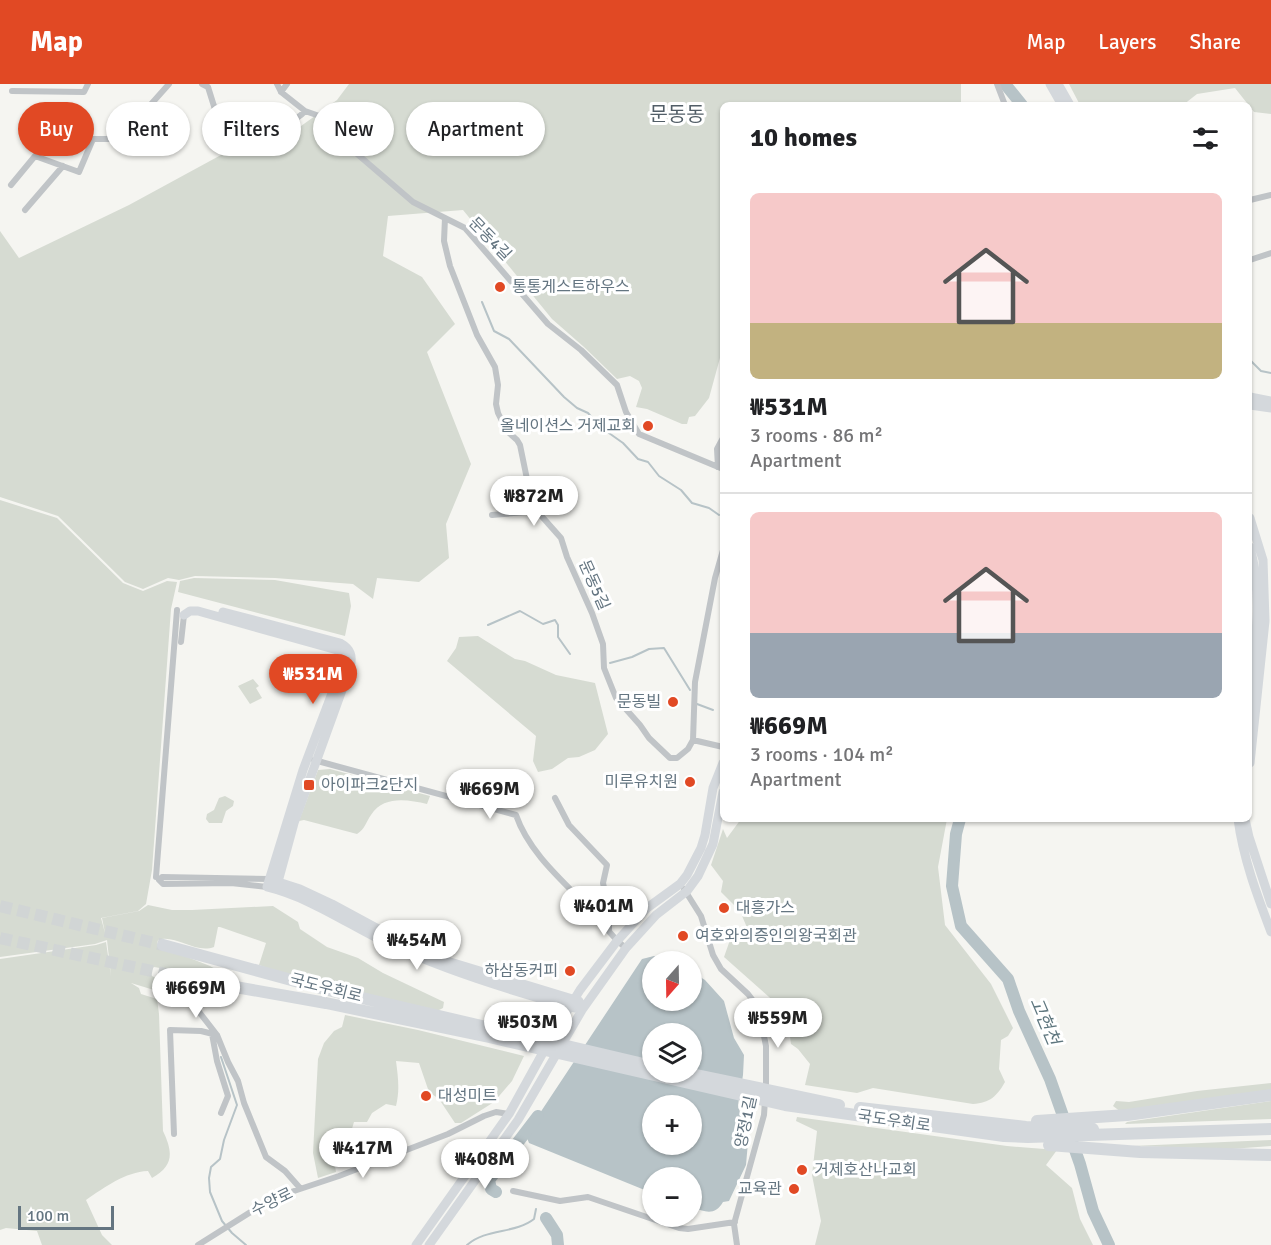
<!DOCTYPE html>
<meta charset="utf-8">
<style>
body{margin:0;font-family:Signika,"Noto Sans KR",sans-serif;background:#f2f2f2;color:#202124;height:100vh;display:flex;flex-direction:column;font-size:22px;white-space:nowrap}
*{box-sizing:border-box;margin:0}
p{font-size:20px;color:#757577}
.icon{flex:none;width:33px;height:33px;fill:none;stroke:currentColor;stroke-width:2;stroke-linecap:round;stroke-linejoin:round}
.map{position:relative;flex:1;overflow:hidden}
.sheet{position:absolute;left:720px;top:18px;width:532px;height:720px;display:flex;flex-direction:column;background:#fff;border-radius:9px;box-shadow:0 2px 4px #0004}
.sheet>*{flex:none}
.banner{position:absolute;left:18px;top:18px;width:570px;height:54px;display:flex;gap:12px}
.needle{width:39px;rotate:200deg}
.buttons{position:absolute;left:642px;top:867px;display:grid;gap:12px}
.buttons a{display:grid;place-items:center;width:60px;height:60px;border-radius:50%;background:#fff;box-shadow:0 2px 4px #0004;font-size:30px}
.scale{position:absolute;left:18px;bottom:15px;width:96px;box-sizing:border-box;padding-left:6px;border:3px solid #647581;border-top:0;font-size:16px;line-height:21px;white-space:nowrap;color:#647581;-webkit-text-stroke:4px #fff;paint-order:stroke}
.price{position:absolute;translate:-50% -51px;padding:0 14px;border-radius:21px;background:#fff;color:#222;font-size:20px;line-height:39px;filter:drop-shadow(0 2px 3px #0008)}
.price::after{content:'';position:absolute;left:50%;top:36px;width:18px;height:14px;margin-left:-9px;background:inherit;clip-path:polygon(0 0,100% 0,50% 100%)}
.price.active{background:#e14924;color:#fff}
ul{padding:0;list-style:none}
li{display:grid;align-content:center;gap:12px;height:318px;padding:0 30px}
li+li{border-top:2px solid #e0e0e0}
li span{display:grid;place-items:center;height:186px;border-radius:9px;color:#555}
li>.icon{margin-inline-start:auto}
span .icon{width:108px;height:108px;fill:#fffc;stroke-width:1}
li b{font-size:26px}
h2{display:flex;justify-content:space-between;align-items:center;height:72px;padding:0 30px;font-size:26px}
.chip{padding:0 21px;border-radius:27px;background:#fff;box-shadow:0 2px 4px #0004;font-size:21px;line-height:54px}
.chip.active{background:#e14924;color:#fff}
header{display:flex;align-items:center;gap:36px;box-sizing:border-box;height:84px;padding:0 30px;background:#e14924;color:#fff}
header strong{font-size:28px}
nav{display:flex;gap:33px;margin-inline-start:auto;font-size:21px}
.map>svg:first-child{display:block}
</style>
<header>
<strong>Map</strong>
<nav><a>Map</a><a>Layers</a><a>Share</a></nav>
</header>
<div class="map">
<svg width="1271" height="1161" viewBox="0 0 1271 1161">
<rect width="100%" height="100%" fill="#f5f5f1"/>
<path fill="#d6dbd2" d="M349 0H961V21H723V263L709 314 695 332 689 333 687 340H682L647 325 636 323 642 304 639 297 630 292 617 295 584 263 552 235 463 126 388 132 383 172 422 193 455 240 427 268 471 380 446 440 449 474 419 498 377 494 373 515 353 500 275 494 195 492 179 496 168 494 143 505 125 498 58 432 0 413V147L19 174 129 121 232 65 290 50 337 16Z
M1069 0H1271V30L1254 28 1235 4 1197 10 1183 21H1080Z
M0 416 57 434 123 499 143 507 167 497 177 498 171 525 152 786 146 820 138 827 101 834 105 849 102 834 139 827 148 821 172 826H192L273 822 298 838 300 845 327 863 358 874 383 889 444 918 443 924 437 927 281 889 259 881 266 859 220 843H218L214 863C195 870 175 850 158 856L157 861 210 882 217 886 218 890 207 892 154 883 150 887 152 892 170 901V906H154L131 899 139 904 141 910 157 915 159 930 163 1047C173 1068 174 1082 152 1094L148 1087C125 1088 105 1103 86 1116L102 1151 112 1161H42L37 1147 6 1144 0 1146V875L96 861 106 858 111 892 107 856 95 860 0 873Z
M194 494 275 496 349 509 351 522 345 552 178 508 180 497Z
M478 552 515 575 525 577 556 591 595 599 608 650 595 666 579 673 568 674 552 685 538 688 533 677 536 652 447 577 456 564 459 553Z
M253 595 259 602 256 604 262 614 250 620 238 602Z
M330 685 430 712 427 720C408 716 384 711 371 731 366 738 365 745 357 750L304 736 299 737 318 686Z
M225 712 234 717 233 722 226 727 222 739H209L206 735 207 730 214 726 219 714Z
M741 735H947L938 783 945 841 991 900 1013 944 1008 952 1001 956 999 985 1005 998C997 1012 990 1019 973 1020L873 1004 857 1009 805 1001 810 980 798 965 791 960 787 929 724 873 730 856 748 846 740 827 721 808 723 797 711 781 723 745 727 754Z
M531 923 537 930V939L529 945 530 948 512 945 513 942 509 938 512 933Z
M345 931 418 946 524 972 512 997 494 1018 461 1039H455L439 1015 429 1008 419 979 396 977C398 993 400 1006 396 1022L386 1020 372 1029 367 1038H354L351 1048 328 1059C330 1070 335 1078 336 1088L318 1094 313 1069 318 975 324 959 334 947 342 943Z
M1271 999V1007L1121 1028 1113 1022 1116 1017 1129 1018 1197 1007Z
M1271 1017V1035L1125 1040 1127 1038Z
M797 1033 1007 1062 1057 1066 1046 1081 1072 1104 1080 1135 1093 1161H815L821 1137 812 1091 817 1047 796 1037Z
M1271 1056V1062L1231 1065 1132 1062Z"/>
<path fill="#b7c3c7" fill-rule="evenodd" d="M654 872 673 877 652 878V916H692V888L705 896 724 917 734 954 744 971 743 991 738 1021 748 1058 746 1081 729 1117 723 1118C715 1132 705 1128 692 1123V1094H652V1109L529 1059 527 1054 538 1032 642 875ZM652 950H692V988H652ZM652 1022H692V1060H652Z"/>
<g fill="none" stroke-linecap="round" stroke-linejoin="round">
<path stroke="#b7c3c7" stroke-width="2" d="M482 218 494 247 509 255 564 313 577 324 588 329 599 342 623 359 638 375 648 378 659 392 681 406 692 419 709 424 719 431
M1250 276 1261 287 1271 289
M488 541 520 527 543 540 555 536 558 541V553L570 570
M610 579 632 573 649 565 664 564 690 606
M697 620 713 626
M221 973 237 1021 224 1056 220 1075 211 1083 209 1094 210 1108 222 1137 232 1149 246 1161
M467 1161C486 1144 515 1150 534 1135L536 1125"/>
<path stroke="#b7c3c7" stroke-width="12" d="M1005 0 1022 21
M960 735 956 750 952 802 961 842 1008 895 1019 927 1050 995 1080 1080 1093 1127 1109 1161
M496 1108 491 1105 489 1096 538 1032
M546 1134 557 1151 558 1161"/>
<path stroke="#d1d5d5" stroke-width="12" stroke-dasharray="12 6" stroke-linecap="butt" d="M0 822 163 861
M0 854 179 893"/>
<path stroke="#c0c4c7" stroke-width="6" d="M202 0 208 3 218 35 223 39C234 40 241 45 252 46 267 49 296 38 305 27
M277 0 281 8 305 27 328 35 342 57 413 118 465 144 548 240 581 266 617 301 626 328 639 350 723 385
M997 0 1005 21
M12 7 84 8 88 0
M281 8 287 0
M11 101 35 72 79 88 93 55H120L169 0
M1250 116 1271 111
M25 126 63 82
M445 134 444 157 450 182 477 251 495 283 498 301 496 320 498 329 507 347 517 356 520 361 528 400 537 427 561 454 567 473 592 529 603 560 604 584 616 614 640 641 649 654 670 674H677L688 665 693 656
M1250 176 1271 169
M718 383 717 365 723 354
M492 431 537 427
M723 466 715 494 695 598 693 656 723 663
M181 558 184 531
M314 676 516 731C529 769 564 798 591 826 603 839 612 854 626 864
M555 714 569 741 607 781 603 799 609 827V846
M156 793 177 526
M267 803 231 799 163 800 159 796 162 793 269 795
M684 805 701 832 713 871 721 885 748 910 758 923 766 962V1006
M182 906 217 951 228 978 238 997 244 1019 266 1073 285 1087 300 1104
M212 950 217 977 228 1012 221 1029
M174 1050 170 946 201 947 217 951
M513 1107 560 1117 588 1113 679 1144 688 1145 735 1138
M198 1161 273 1114 339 1092 448 1050 484 1032 496 1028 509 1030
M737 1161 734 1140 764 1031 765 1016"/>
<path stroke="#d4d8dc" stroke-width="9" d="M1050 0 1062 21
M1058 0 1070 21
M1250 313 1271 317
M1250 321 1271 324
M1250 434 1263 476 1265 537 1250 679
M1250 463C1263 511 1255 563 1250 613
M223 528 340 559C351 565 353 572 350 584L294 739 276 805
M184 531 190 527H198L337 566 342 571 343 577 337 596 303 686 267 803C312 814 350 842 391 861 452 889 518 909 582 926
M1238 735C1243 774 1257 811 1271 848
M1245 735 1249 753 1271 820
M272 796 300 805 332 820 393 853 437 874 579 917
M543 916 553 930 556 945
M416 1161 509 1030 556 945 580 906 617 857 647 824 680 800 687 791 701 764 705 751 713 704 723 679
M429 1161 518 1036 582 926 626 864 656 831 687 807 698 792 713 760 723 708"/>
<path stroke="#d4d8dc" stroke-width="12" d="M163 861 328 906 652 982
M179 893 326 919 489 953 785 1021 1004 1052 1028 1053 1271 1045
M682 988 839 1021
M860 1024 1026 1043 1093 1045
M1037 1037 1127 1031 1271 1011
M1049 1061 1140 1068 1271 1071"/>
</g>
<g fill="#e14924" stroke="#fff" stroke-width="2">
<circle cx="500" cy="203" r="6"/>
<circle cx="648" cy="342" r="6"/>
<circle cx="673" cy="618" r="6"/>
<circle cx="690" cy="698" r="6"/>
<rect x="303" y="695" width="12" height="12" rx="3"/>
<circle cx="724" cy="824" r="6"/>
<circle cx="683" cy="852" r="6"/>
<circle cx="570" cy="887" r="6"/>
<circle cx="426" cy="1012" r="6"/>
<circle cx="802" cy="1086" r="6"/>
<circle cx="794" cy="1105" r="6"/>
</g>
<g text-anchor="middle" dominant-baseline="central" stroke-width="6" stroke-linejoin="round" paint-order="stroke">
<g font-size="16" fill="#647581" stroke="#fff">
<text transform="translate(490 155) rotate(46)">문동4길</text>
<text transform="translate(594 501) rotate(66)">문동5길</text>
<text transform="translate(326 904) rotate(14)">국도우회로</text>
<text transform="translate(894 1037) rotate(8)">국도우회로</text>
<text transform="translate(746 1038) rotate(-78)">양정1길</text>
<text transform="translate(272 1118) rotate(-26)">수양로</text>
</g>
<g font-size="16" fill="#647581" stroke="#fff" text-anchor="start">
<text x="512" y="203">통통게스트하우스</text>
<text x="636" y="342" text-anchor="end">올네이션스 거제교회</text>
<text x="661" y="618" text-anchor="end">문동빌</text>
<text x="678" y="698" text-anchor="end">미루유치원</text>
<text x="321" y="701">아이파크2단지</text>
<text x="736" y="824">대흥가스</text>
<text x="695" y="852">여호와의증인의왕국회관</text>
<text x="558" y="887" text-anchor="end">하삼동커피</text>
<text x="438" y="1012">대성미트</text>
<text x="814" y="1086">거제호산나교회</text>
<text x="782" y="1105" text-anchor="end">교육관</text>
</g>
<g font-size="18" font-style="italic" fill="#5f777f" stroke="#fff">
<text transform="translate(1045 937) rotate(67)">고현천</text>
</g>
<g font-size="20" fill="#525e67" stroke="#fff">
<text x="677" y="30">문동동</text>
</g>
</g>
</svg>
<div class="buttons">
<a><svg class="needle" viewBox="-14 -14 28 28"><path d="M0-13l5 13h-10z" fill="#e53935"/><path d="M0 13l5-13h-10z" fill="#757577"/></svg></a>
<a><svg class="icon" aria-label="layers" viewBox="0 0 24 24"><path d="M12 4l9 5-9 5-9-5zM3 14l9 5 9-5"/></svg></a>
<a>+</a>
<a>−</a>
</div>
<div class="scale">100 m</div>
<b class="price" style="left:534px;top:443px">₩872M</b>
<b class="price active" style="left:313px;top:621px">₩531M</b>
<b class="price" style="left:490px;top:736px">₩669M</b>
<b class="price" style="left:604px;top:853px">₩401M</b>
<b class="price" style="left:417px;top:887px">₩454M</b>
<b class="price" style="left:196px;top:935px">₩669M</b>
<b class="price" style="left:778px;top:965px">₩559M</b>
<b class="price" style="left:528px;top:969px">₩503M</b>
<b class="price" style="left:363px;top:1095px">₩417M</b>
<b class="price" style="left:485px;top:1106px">₩408M</b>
<div class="banner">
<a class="chip active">Buy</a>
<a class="chip">Rent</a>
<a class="chip">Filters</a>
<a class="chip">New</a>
<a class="chip">Apartment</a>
</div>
<section class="sheet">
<h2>10 homes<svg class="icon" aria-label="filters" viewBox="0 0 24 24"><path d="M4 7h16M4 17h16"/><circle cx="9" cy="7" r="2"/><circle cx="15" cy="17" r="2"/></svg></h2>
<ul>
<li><span style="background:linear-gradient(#f6c9c9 70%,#c2b280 0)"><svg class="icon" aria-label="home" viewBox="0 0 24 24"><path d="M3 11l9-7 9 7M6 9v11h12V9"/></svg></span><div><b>₩531M</b><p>3 rooms · 86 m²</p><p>Apartment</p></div></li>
<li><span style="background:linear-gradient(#f6c9c9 65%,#9aa5b1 0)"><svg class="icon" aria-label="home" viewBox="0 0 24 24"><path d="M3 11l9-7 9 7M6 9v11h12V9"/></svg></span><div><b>₩669M</b><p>3 rooms · 104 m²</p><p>Apartment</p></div></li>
</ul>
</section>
</div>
